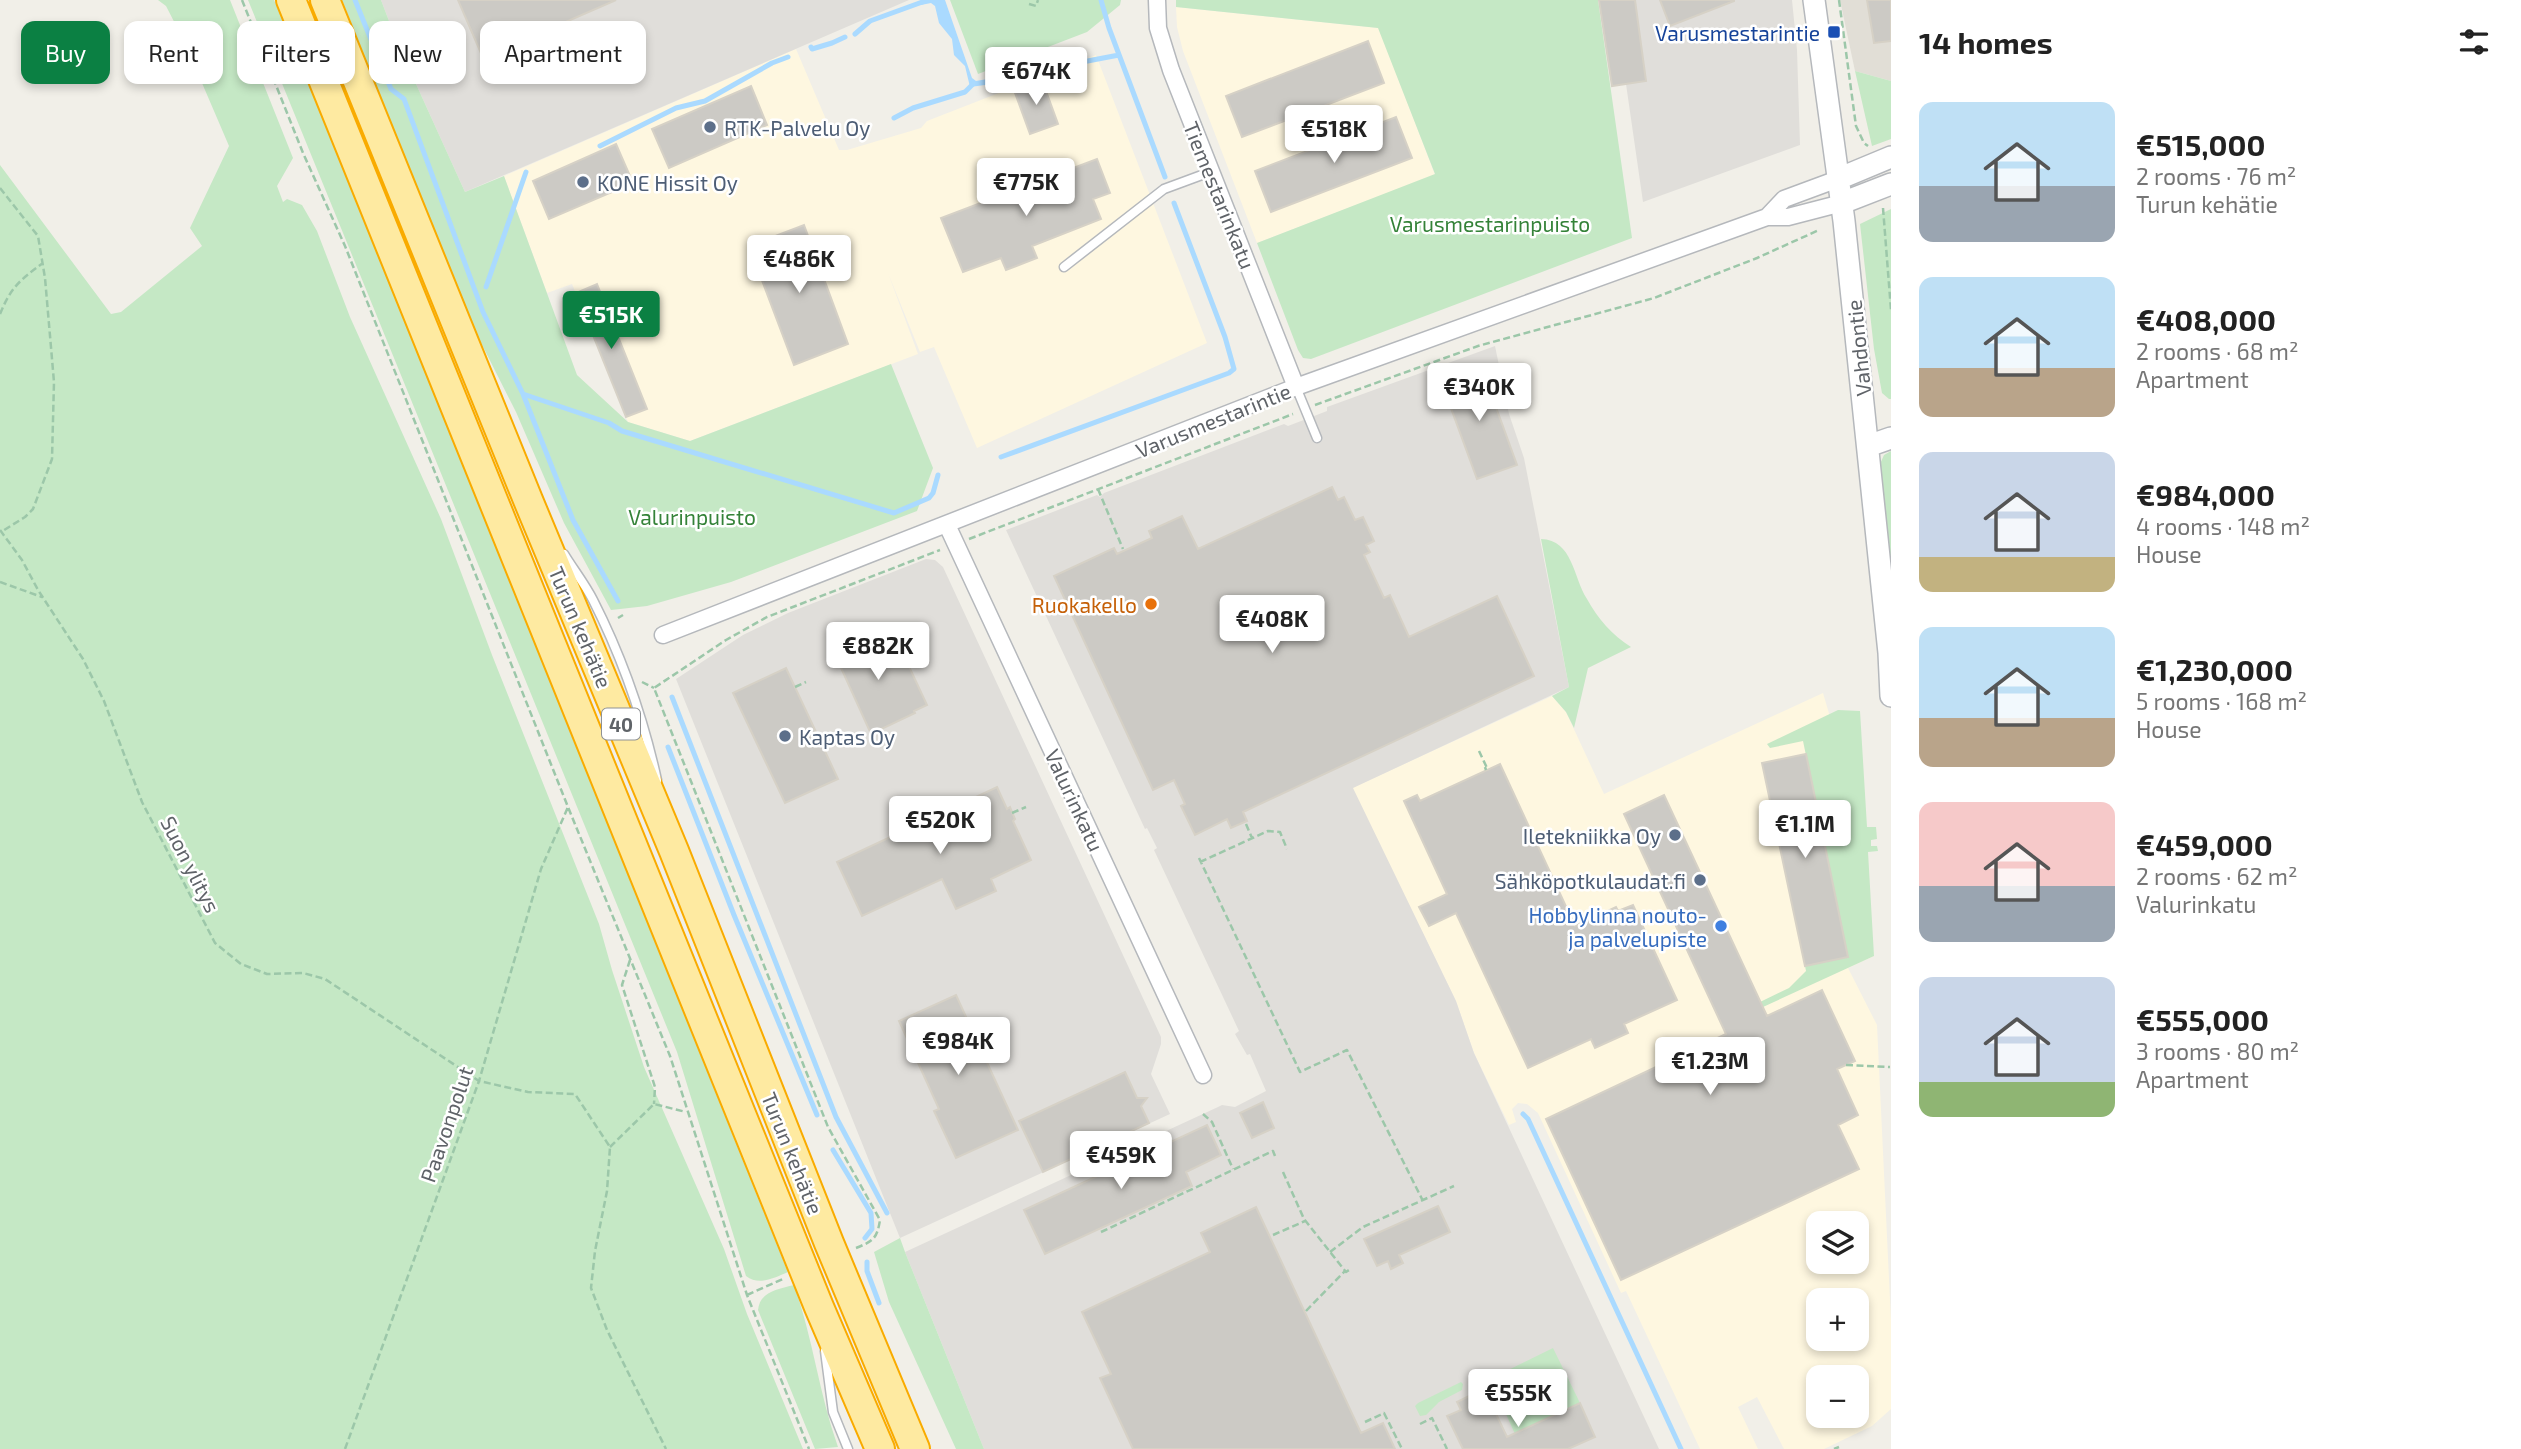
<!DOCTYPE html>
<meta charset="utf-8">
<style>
body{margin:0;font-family:"Exo 2",sans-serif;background:#f2f2f2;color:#222;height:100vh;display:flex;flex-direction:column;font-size:26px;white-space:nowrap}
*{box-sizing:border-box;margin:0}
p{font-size:23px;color:#767676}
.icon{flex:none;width:38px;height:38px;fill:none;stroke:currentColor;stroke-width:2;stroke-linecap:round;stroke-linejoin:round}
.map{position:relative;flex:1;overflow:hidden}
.sheet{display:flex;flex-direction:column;background:#fff;width:630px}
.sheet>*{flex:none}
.guide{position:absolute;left:21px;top:21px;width:665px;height:63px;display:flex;gap:14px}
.buttons{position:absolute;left:1806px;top:1211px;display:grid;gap:14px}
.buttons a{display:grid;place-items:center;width:63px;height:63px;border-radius:14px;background:#fff;box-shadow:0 4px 10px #0003;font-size:35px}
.price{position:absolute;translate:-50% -60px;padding:0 16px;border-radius:7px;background:#fff;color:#222;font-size:23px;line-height:46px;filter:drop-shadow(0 2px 4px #0008)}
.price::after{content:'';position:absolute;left:50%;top:42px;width:21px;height:16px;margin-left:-10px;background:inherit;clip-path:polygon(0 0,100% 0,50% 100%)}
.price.on{background:#0b8043;color:#fff}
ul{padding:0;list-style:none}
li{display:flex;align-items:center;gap:21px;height:175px;padding:0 28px}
li span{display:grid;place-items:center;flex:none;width:196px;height:140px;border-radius:14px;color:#555}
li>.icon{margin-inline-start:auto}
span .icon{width:84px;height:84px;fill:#fffc;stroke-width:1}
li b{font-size:30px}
h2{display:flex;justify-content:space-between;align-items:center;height:84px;padding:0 28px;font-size:30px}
.pill{padding:0 24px;border-radius:14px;background:#fff;box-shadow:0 4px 10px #0003;font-size:24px;line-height:63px}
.pill.on{background:#0b8043;color:#fff}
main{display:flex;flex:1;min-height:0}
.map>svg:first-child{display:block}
</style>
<main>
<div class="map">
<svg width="1891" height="1449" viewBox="0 0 1891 1449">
<rect width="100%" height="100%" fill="#f1efe8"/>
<path fill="#fef7e0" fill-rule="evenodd" d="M1176 7 1379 28 1435 175 1257 243 1183 51 1177 27Z
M796 49 839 150H847L921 128 927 121 1096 55 1207 343 977 448 934 347 920 352 888 273 918 354 690 441 628 422 572 284 547 293 504 176Z
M1823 693 1835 734 1874 956 1848 968 1877 1025 1891 1321V1409L1872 1426 1824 1449H1784L1757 1397 1738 1407 1758 1449H1700L1626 1291 1621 1293 1538 1113 1527 1104 1518 1103 1512 1109 1516 1122 1509 1125 1474 1053 1456 1001 1352 788 1552 696 1566 712 1604 794ZM1818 1223H1857V1262H1818ZM1818 1300H1857V1339H1818ZM1818 1377H1857V1416H1818Z"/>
<path fill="#e0deda" d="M381 0H909L465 192 397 42Z
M1599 0H1792L1797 50 1800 145 1643 202 1626 84 1612 86Z
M1495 346 1509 414 1524 458 1569 687 1353 788 1456 1001 1474 1053 1659 1449H984L905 1252 1218 1107 1222 1105 1235 1107 1266 1091 1250 1054 1247 1055 1235 1034 1239 1031 1154 850 1157 848 1147 828 1145 829 1006 530 1097 495 1100 497 1104 493 1284 424 1288 426 1309 418 1327 411V407Z
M926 559 935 560 943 567 1161 1037V1044L1151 1074 1170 1114 900 1238 676 679 743 635 788 613Z"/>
<path fill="#e1ded6" d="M1840 0H1891V81L1855 71Z"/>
<path fill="#c5e8c5" d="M158 0H230L293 158 277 186 283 202 287 199 302 205 317 231 350 317 441 519 492 655 599 924 612 970 644 1067 724 1249 747 1314 803 1449H0V165L111 314 121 312 202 246 190 228 229 146 184 41 166 6Z
M248 0H274L285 25 788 1272C774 1278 759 1286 746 1276L677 1052Z
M342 0H381L397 42 465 192 504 176 577 375 628 422 690 441 891 364 933 468 917 511 731 582 647 606 611 610 564 523 516 412 471 323Z
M950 0H1121L1120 5 1087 32 978 74Z
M1176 0H1598L1632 238 1311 359 1303 358 1298 350 1257 243 1435 174 1378 28 1176 7Z
M1855 71 1891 81V139L1872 146Z
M1891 209V399H1889L1882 393 1874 349 1860 224Z
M1891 451V570L1880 464 1884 455Z
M1541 539C1573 540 1573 577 1587 599 1598 619 1612 635 1631 647L1588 668 1574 728 1566 712 1552 696 1569 687Z
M1838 710 1860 711 1867 827H1876L1877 839 1871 840V846H1877L1878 851 1868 852 1874 956 1763 1007 1760 1002 1789 988 1806 971 1805 966 1848 957 1803 741 1770 748 1767 744Z
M900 1238 905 1252 984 1449H956L889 1302 874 1252Z
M794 1285C813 1338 819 1394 838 1447L815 1449 758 1310C760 1291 779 1289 794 1285Z
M1553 1348 1580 1403 1515 1434 1490 1379Z
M1461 1382 1463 1384 1462 1390 1439 1402 1426 1415 1420 1416 1415 1406 1418 1403Z"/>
<path fill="#aadaff" d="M922 0H945L972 78 976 81 999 77 1001 80 992 84 970 87 965 66 954 55 952 39 939 23 935 6 931 3 921 5 919 2Z"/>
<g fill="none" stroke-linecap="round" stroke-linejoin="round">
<path stroke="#aadaff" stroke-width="5" d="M355 0 391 89 404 99 483 312 523 394
M1101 0 1109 28 1165 177
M855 34 870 21 928 0
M811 47 812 49 832 43 845 37
M993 79 1119 55
M894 118 913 108 965 92 973 84
M600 146 676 108 705 101 772 63 788 57
M486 287 526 172
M1001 457 1229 373 1234 369 1225 337 1174 203
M618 601 573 520 523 394 609 423 622 431 894 513 929 498 933 493 938 475
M672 697 836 1117 887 1213
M668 747 734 915 817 1115
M1523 1114 1528 1119 1681 1449
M833 1150 871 1213 872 1229 865 1238
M867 1262V1271L879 1303"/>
</g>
<path fill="#cccac5" stroke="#d6d1c6" stroke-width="2" d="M458 0H616L483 58Z
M1599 0H1635L1646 81 1612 86Z
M1660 0H1734V1L1670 26Z
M1867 0H1891V41L1874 43Z
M1368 41 1384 83 1242 137 1226 96Z
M1042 80 1058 124 1030 134 1014 90Z
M751 86 767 125 669 168 652 129Z
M1396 117 1412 158 1271 212 1255 171Z
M616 144 633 183 549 219 533 181Z
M1097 159 1110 193 1093 199 1101 219 1032 246 1037 258 1006 270 1001 258 963 272 941 218Z
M804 225 848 344 794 365 749 246Z
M597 284 647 409 626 417 576 293Z
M1481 366 1517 465 1477 479 1441 381Z
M1332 487 1338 500 1344 497 1355 520 1363 517 1374 541 1366 545 1370 552 1364 555 1384 598 1390 595 1409 637 1497 596 1534 676 1243 812 1247 821 1231 828 1227 819 1195 835 1181 806 1185 804 1174 780 1153 790 1054 576 1114 548 1117 554 1152 538 1149 531 1182 516 1198 549Z
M875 628 893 666 906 660 927 705 914 711 915 713 871 734 832 648Z
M786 668 838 779 785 803 733 693Z
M1806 754 1848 957 1805 966 1762 763Z
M1500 764 1575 926 1616 907 1618 911 1633 905 1677 1000 1624 1024 1628 1033 1595 1048 1591 1039 1528 1068 1456 913 1429 926 1419 907 1447 894 1404 801 1417 795 1420 801Z
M997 787 1007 809 1010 807 1015 819 1013 821 1031 860 991 879 996 891 956 909 942 879 862 916 837 862Z
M1664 795 1767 1016 1822 990 1855 1061 1837 1069 1858 1115 1838 1125 1859 1169 1621 1280 1546 1119 1726 1034 1624 814Z
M956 995 1018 1130 956 1158 934 1111 939 1109 899 1021Z
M1125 1072 1137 1098H1147L1141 1106 1149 1123 1043 1172 1019 1121Z
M1263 1102 1274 1128 1252 1138 1240 1113Z
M1207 1125 1221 1155 1186 1172 1192 1186 1045 1254 1024 1210Z
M1438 1206 1450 1232 1399 1255 1403 1263 1391 1269 1388 1261 1377 1266 1364 1239Z
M1256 1207 1361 1433 1383 1423 1395 1449H1133L1100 1378 1111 1374 1082 1312 1210 1252 1201 1233Z
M1471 1395 1475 1403 1488 1397 1507 1437 1580 1403 1595 1437 1568 1449H1463L1447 1416 1461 1410 1457 1402Z"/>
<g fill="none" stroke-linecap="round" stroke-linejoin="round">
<defs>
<path id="service" d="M1064 267 1164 189 1210 172
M1296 387 1317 438
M564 554C573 569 585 584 593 600 622 657 643 717 657 780
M825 1351 833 1412 848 1449"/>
<path id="minor" d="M1157 0 1158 28 1171 70 1296 387
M1767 217 1784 199 1838 179
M947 525 1203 1075
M663 635 1296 387 1767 217H1788L1842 203"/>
<path id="tertiary" d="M1814 0 1844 221 1889 653 1891 696
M1838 179 1891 157
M1842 203 1891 184
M1868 446 1891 438"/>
<path id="trunk" d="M291 0 819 1307 880 1449
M325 0 528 500 674 851 829 1243 915 1449"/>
</defs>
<use href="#service" stroke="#b5b8bc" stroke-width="11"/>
<use href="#minor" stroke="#b5b8bc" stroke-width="19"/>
<use href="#tertiary" stroke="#b5b8bc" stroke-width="24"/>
<use href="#trunk" stroke="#f9ab00" stroke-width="32"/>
<path stroke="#9cc7a9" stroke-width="2.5" stroke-dasharray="7 3.5" stroke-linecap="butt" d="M242 0 303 153 345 246 568 807 670 1056 747 1295 809 1449
M1839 0 1856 126 1864 143 1868 146
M1029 4 1036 6 1038 0
M0 188 38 236 45 278 54 382 52 459 33 509 25 517 1 532
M1883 208 1891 310
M0 314C11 287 20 280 43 263
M1315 405 1478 346 1654 298 1757 258 1819 230
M1098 489 1123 549
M0 530 22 560 38 590 83 659 104 701 142 802 215 943 241 964 267 974 303 973 325 979 479 1081 528 1092 575 1094 610 1147 607 1191 595 1251 591 1288 607 1330 666 1449
M969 539 1293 414
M0 582 42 597
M618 618 623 615
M642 682 654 688
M795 687 806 682
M1479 751 1487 768
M1012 813 1026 807
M1246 824 1252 838
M1199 858 1300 1072 1347 1050 1423 1201
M1200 862 1268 831 1280 832 1287 849
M630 960 622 985 655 1087 654 1104
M1846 1065 1890 1067
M1203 1114 1212 1122 1233 1169
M610 1147 654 1104 686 1112
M1283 1172 1304 1219 1346 1272 1349 1270
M1101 1232 1273 1151 1275 1156
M1273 1235 1305 1221
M856 1248C873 1241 877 1239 880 1220L828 1127 654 688 726 640 767 617 940 550
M1330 1252 1363 1227 1454 1186
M747 1295 785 1278
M1306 1311 1345 1271
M1365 1422 1384 1413 1402 1449
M1420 1424 1432 1418 1447 1449
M345 1449 479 1081 541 869 568 807
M1834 1449 1839 1447"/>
<use href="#service" stroke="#fff" stroke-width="8"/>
<use href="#minor" stroke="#fff" stroke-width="16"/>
<use href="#tertiary" stroke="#fff" stroke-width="21"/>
<use href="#trunk" stroke="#feeaa1" stroke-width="28"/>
<path stroke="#9cc7a9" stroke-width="2.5" stroke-dasharray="7 3.5" stroke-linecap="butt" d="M1485 767 1486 770"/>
</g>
<rect fill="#1a4fb4" stroke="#fff" stroke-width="2.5" x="1827" y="25" width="14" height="14" rx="3.5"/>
<g fill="#5c6f8a" stroke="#fff" stroke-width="2.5">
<circle cx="710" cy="127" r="7"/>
<circle cx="583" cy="182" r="7"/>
<circle cx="785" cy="736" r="7"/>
<circle cx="1675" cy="835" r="7"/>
<circle cx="1700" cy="880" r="7"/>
</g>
<circle fill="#e8710a" stroke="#fff" stroke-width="2.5" cx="1151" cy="604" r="7"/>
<circle fill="#3f7fe0" stroke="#fff" stroke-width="2.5" cx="1721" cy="926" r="7"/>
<g text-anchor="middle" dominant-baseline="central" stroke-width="5" stroke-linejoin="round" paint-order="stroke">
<rect fill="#fff" stroke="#8f9295" stroke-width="2" x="602" y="708.5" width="38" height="31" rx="5"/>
<g font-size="19" font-weight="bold" fill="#5f6368">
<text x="621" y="724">40</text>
</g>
<g font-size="21" fill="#164399" stroke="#fff" text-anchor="end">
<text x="1820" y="32">Varusmestarintie</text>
</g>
<g font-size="21" fill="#4e5e75" stroke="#fff" text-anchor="start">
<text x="724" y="127">RTK-Palvelu Oy</text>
<text x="597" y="182">KONE Hissit Oy</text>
<text x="799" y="736">Kaptas Oy</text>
<text x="1661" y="835" text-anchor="end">Iletekniikka Oy</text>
<text x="1686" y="880" text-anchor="end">Sähköpotkulaudat.fi</text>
</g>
<g font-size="21" fill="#5f6368" stroke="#fff">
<text transform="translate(1220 195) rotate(68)">Tiemestarinkatu</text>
<text transform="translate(1858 348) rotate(-96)">Vahdontie</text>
<text transform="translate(1213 420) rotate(-22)">Varusmestarintie</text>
<text transform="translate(581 627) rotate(67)">Turun kehätie</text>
<text transform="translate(1075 800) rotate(65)">Valurinkatu</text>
<text transform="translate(191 864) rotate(63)">Suon ylitys</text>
<text transform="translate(446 1124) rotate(-71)">Paavonpolut</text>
<text transform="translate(793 1153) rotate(68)">Turun kehätie</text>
</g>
<g font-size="21" fill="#348238" stroke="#fff">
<text x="1490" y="223">Varusmestarinpuisto</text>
<text x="692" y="516">Valurinpuisto</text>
</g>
<g font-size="21" fill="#c56008" stroke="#fff" text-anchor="end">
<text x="1137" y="604">Ruokakello</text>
</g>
<g font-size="21" fill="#366cbe" stroke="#fff" text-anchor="end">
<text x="1707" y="914">Hobbylinna nouto-<tspan x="1707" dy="24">ja palvelupiste</tspan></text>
</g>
</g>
</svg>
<div class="buttons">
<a><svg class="icon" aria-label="layers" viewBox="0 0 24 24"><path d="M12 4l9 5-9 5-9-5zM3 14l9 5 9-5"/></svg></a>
<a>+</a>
<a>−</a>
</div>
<b class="price" style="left:1036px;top:107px">€674K</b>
<b class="price" style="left:1334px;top:165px">€518K</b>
<b class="price" style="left:1026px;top:218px">€775K</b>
<b class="price" style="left:799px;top:295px">€486K</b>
<b class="price on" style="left:611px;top:351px">€515K</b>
<b class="price" style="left:1479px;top:423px">€340K</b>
<b class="price" style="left:1272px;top:655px">€408K</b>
<b class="price" style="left:878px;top:682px">€882K</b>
<b class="price" style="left:940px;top:856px">€520K</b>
<b class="price" style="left:1805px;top:860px">€1.1M</b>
<b class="price" style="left:958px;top:1077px">€984K</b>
<b class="price" style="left:1710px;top:1097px">€1.23M</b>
<b class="price" style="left:1121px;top:1191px">€459K</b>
<b class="price" style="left:1518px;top:1429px">€555K</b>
<div class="guide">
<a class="pill on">Buy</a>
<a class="pill">Rent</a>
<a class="pill">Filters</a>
<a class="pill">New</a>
<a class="pill">Apartment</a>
</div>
</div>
<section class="sheet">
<h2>14 homes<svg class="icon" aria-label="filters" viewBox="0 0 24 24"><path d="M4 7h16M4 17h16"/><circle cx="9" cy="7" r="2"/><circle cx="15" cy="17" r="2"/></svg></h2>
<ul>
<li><span style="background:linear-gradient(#bfe0f5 60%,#9aa5b1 0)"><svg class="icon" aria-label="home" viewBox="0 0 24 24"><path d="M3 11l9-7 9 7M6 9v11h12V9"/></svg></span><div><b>€515,000</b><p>2 rooms · 76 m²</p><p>Turun kehätie</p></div></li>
<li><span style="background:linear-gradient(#bfe0f5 65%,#b9a48a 0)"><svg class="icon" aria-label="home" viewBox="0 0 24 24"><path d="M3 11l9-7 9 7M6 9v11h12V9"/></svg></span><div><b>€408,000</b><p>2 rooms · 68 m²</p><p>Apartment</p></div></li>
<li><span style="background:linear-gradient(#c9d6e8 75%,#c2b280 0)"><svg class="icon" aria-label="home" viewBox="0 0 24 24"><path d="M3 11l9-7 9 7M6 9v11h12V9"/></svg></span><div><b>€984,000</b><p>4 rooms · 148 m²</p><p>House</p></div></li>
<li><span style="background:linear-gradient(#bfe0f5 65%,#b9a48a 0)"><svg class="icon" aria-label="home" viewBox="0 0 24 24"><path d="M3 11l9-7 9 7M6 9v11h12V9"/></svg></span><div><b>€1,230,000</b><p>5 rooms · 168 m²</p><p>House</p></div></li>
<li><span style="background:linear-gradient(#f6c9c9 60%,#9aa5b1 0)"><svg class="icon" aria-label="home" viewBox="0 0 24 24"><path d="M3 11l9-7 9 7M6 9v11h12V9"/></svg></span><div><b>€459,000</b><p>2 rooms · 62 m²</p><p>Valurinkatu</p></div></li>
<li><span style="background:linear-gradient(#c9d6e8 75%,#8fb573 0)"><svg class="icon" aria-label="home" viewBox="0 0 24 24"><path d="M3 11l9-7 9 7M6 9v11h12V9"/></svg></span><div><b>€555,000</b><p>3 rooms · 80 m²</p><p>Apartment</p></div></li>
</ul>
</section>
</main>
